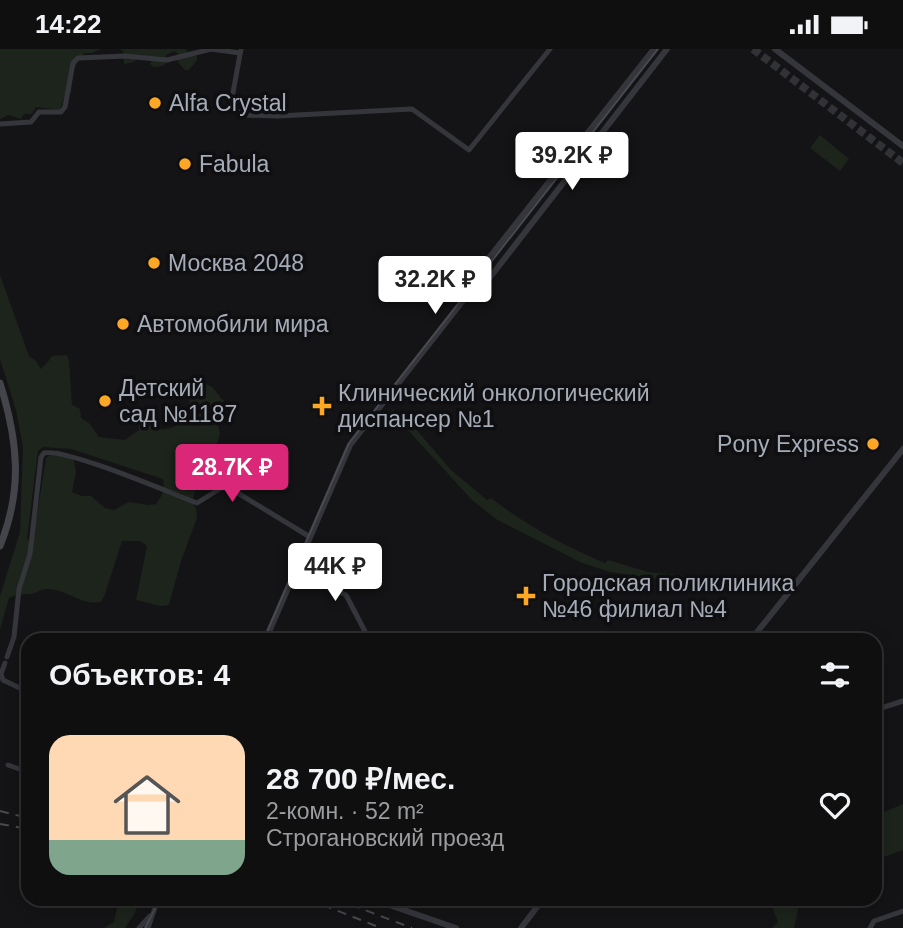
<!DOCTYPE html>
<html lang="ru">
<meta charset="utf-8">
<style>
body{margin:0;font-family:Helvetica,sans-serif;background:#181819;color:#f1f3f6;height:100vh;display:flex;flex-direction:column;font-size:26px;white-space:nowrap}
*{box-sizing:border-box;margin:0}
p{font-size:23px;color:#9b9c9f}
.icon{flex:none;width:38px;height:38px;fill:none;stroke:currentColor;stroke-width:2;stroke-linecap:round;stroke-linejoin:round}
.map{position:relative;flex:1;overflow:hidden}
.side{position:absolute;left:21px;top:584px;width:861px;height:273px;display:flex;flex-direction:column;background:#0f0f10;border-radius:21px;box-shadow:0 4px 18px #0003,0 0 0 2px #2f2f30}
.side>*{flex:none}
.price{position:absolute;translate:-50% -60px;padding:0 16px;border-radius:7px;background:#fff;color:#222;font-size:23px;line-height:46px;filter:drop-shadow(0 2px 4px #0008)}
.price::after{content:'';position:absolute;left:50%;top:42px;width:21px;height:16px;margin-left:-10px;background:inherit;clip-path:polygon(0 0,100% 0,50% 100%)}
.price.active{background:#db2777;color:#fff}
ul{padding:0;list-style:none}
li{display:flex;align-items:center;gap:21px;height:175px;padding:0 28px}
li+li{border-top:2px solid #2f2f30}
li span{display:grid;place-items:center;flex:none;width:196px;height:140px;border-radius:21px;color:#555}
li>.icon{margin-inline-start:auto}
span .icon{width:84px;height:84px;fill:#fffc;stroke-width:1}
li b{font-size:30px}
h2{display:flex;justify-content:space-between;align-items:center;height:84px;padding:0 28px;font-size:30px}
.status{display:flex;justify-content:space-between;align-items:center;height:49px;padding:0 35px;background:#0f0f10;direction:ltr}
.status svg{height:19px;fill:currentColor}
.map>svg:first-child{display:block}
</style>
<div class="status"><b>14:22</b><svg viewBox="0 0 49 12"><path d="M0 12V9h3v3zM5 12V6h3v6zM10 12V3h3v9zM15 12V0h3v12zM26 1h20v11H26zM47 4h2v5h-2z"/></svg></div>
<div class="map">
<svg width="903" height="879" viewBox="0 0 903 879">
<rect width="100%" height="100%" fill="#141416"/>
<path fill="#1c241c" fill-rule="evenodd" d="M0 0H101L92 4H84L73 21 71 44 65 46 60 61 36 58 32 65H24L21 70 8 66 0 70Z
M120 0H186L188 4 197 7V11L189 21H185L178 13V5L174 2 166 6V14L163 17 154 18 150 15 152 11 141 5 134 13 124 15V3Z
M820 86 849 110 840 122 810 99Z
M0 226 29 307 36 312 41 320 47 314 52 307 67 306 69 312 72 356 80 360 81 369 89 374 99 388 125 391 139 381V370L146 366 157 380C176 383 193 368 189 349L196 344 198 335C214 333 214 343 224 352L218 376 220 384 211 419 203 434 196 440 192 453 196 460 197 469 181 512 169 556 160 557 136 551 147 497 140 492H122L105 545 101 553C81 557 67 540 47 540 40 540 37 544 31 545 22 546 18 544 9 549L0 580V547L20 483 23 398 16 361 0 310ZM43 398 71 400 163 430C166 439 162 447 156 455L148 456 129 453 114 461 105 459 91 447H82L72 443 76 423 73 407 57 401 46 409 33 491 29 492 27 489 38 402Z
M393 360 405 373 403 365 451 421 487 451 491 449C526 476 564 497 605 514L608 511 648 523 770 535 774 537V541L663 531 610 523 580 513 496 470 472 451 406 379 395 369 385 370Z
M903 755V801L875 811V767Z
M119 851H136C139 864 131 868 125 879H104L114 873Z
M757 851H800L794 879H772L778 873 771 854H759Z"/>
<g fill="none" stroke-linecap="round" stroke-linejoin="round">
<path stroke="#313236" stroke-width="8" stroke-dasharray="8 4" stroke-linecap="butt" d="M753 0 903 114"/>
<path stroke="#35363b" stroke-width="5" d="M241 0 232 49 236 61 242 66 278 67 412 60 469 101 550 0
M0 75 31 73 39 63H61L65 58 73 14 78 9 125 7 167 11 211 0 240 4
M296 521 346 546 370 592
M561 592 645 585 668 592
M7 608 14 588 19 540 30 505 41 408 44 404C66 399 170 444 197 454L221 439 228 438 310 488
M5 614 1 625 3 631 28 643
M875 661 903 652
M8 716 28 723
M139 879 150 867
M148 879 158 850
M870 879 874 872 903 862"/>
<path stroke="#35363b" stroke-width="6" d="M775 0 903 97
M469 244 470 233 654 0
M265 592 350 396 469 244 481 240 667 0
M750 592 903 400
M372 850 456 879
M521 879 543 850"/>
<path stroke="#43454b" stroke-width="7" d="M0 334C18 392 23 440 0 497"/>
<path stroke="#484a50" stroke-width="2" d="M263 592 349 394 658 0
M145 879 160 850"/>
<path stroke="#484a50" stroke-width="2" stroke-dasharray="9 7" stroke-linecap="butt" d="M0 762 28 769
M0 775 28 780
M308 850 381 879
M336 850 412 879"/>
</g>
<g fill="#fca726" stroke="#0f0f11" stroke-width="2.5">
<circle cx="155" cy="54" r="7"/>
<circle cx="185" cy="115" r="7"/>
<circle cx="154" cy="214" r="7"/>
<circle cx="123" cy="275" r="7"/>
<circle cx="105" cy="352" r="7"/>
<path d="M318.5 346.5h7v7h7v7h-7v7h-7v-7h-7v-7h7z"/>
<circle cx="873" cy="395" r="7"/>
<path d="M522.5 536.5h7v7h7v7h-7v7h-7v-7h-7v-7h7z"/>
</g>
<g text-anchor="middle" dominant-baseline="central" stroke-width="7" stroke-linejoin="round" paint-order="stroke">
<g font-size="23" fill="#a5acb7" stroke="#0f0f11" text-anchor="start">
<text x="169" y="54">Alfa Crystal</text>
<text x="199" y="115">Fabula</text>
<text x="168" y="214">Москва 2048</text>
<text x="137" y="275">Автомобили мира</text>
<text x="119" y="339">Детский<tspan x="119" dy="26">сад №1187</tspan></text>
<text x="338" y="344">Клинический онкологический<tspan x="338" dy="26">диспансер №1</tspan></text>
<text x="859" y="395" text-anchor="end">Pony Express</text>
<text x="542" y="534">Городская поликлиника<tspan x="542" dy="26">№46 филиал №4</tspan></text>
</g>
</g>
</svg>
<b class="price" style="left:572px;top:143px">39.2K ₽</b>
<b class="price" style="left:435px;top:267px">32.2K ₽</b>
<b class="price active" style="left:232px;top:455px">28.7K ₽</b>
<b class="price" style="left:335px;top:554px">44K ₽</b>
<section class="side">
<h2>Объектов: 4<svg class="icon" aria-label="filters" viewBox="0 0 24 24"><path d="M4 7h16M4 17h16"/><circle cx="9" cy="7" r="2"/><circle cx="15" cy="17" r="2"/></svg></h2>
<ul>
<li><span style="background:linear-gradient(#ffd9b3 75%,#7fa58c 0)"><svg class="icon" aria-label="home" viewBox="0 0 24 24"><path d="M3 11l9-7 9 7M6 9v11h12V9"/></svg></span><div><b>28 700 ₽/мес.</b><p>2-комн. · 52 m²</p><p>Строгановский проезд</p></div><svg class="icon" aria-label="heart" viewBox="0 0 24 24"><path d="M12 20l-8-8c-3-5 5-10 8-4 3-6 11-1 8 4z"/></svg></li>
</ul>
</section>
</div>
